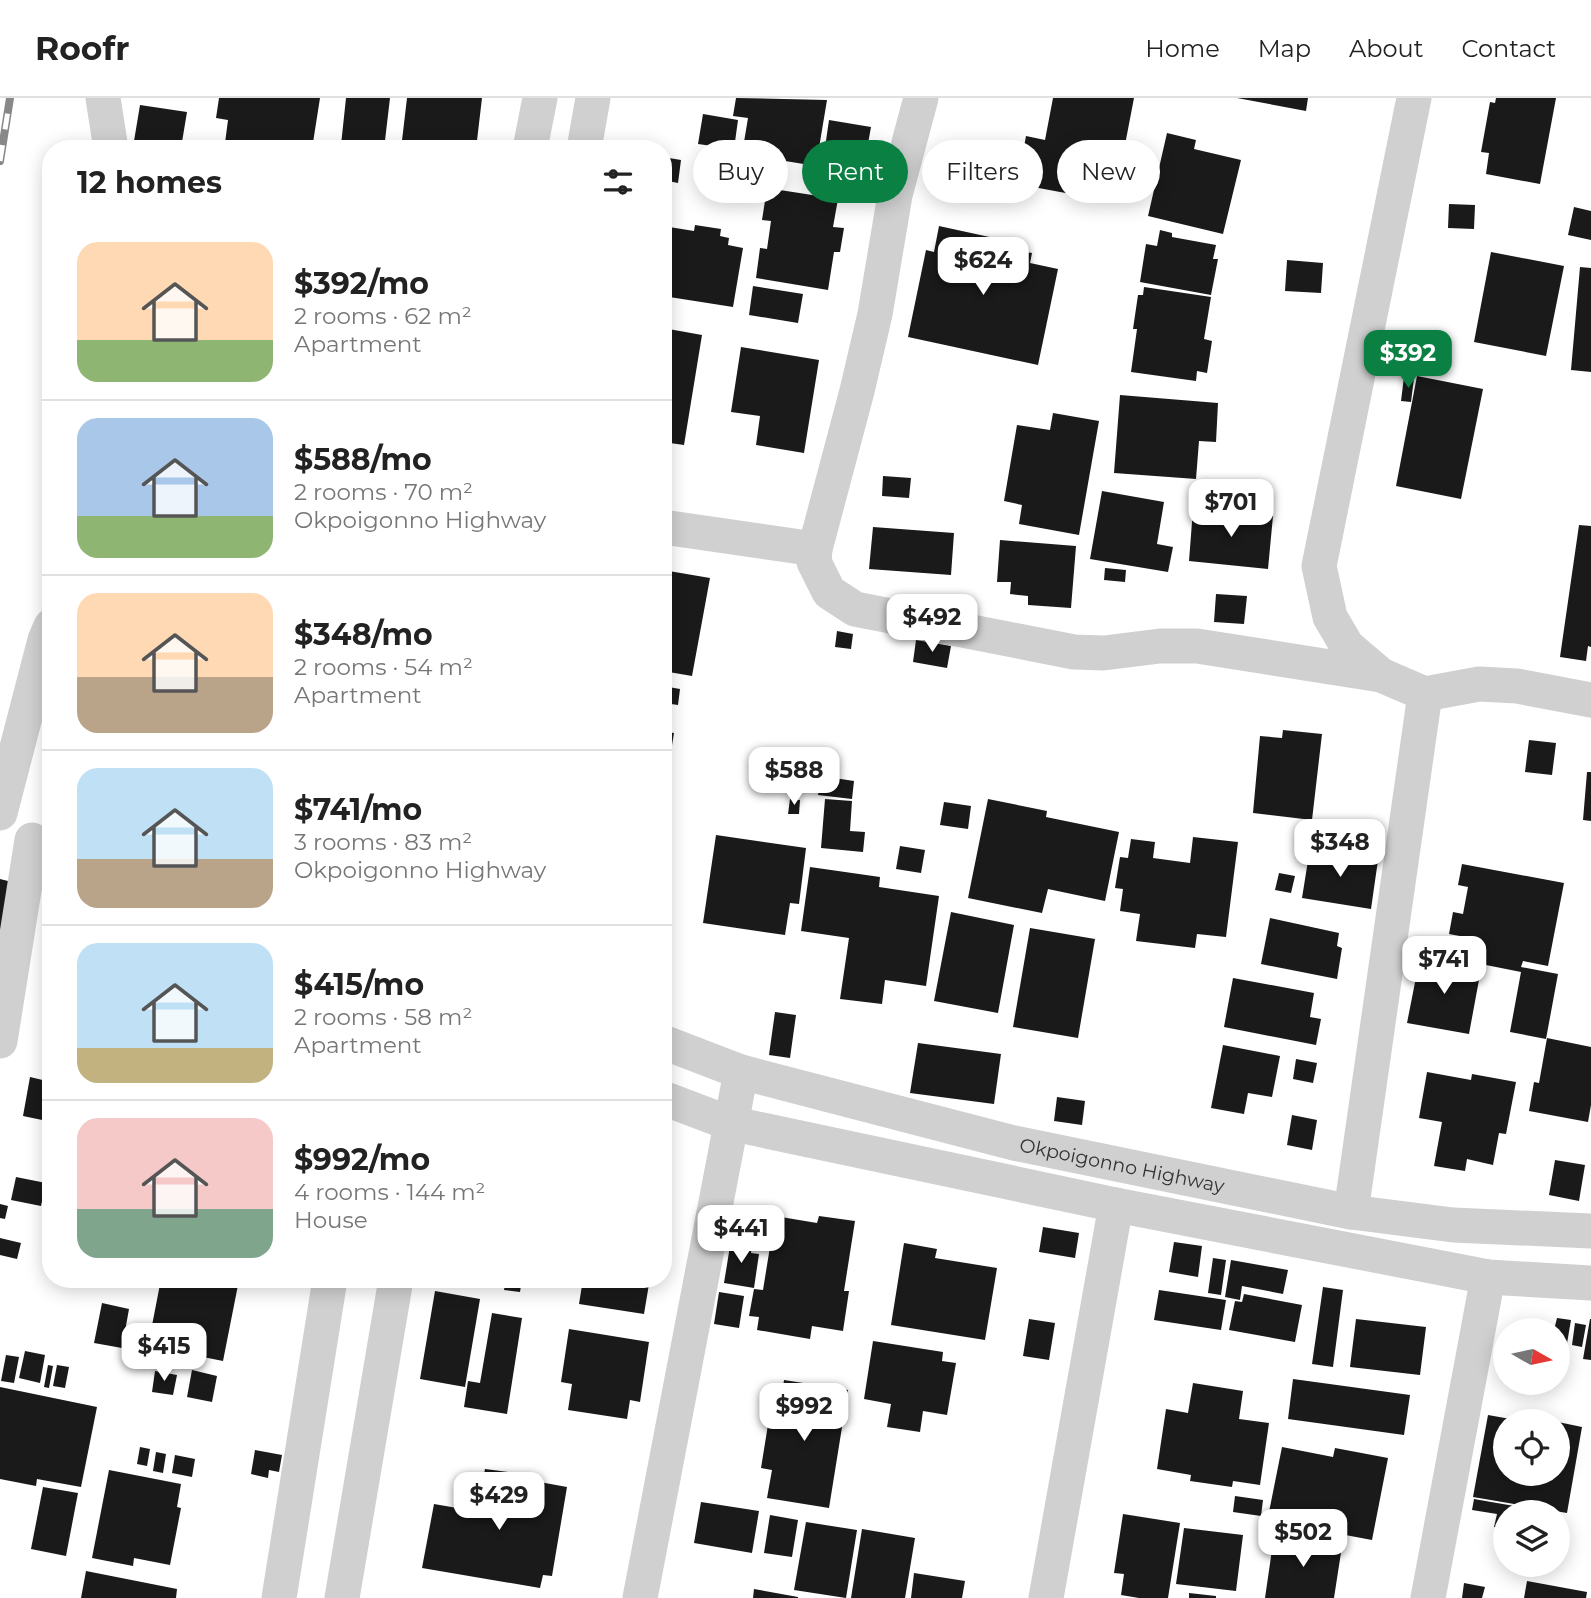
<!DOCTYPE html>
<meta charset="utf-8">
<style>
body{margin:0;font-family:Montserrat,sans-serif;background:#f2f2f2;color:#222;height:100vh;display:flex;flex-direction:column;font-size:26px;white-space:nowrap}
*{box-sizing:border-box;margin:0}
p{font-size:23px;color:#767676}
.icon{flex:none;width:38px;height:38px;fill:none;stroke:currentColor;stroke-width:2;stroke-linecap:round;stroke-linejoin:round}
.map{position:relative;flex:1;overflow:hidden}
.details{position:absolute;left:42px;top:42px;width:630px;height:1148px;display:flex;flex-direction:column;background:#fff;border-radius:28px;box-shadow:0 4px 18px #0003}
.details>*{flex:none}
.guide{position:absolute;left:693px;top:42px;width:665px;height:63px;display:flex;gap:14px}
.needle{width:46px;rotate:99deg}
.controls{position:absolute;left:1493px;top:1220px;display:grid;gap:14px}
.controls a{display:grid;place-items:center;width:77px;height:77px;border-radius:50%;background:#fff;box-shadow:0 4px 18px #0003;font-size:35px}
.price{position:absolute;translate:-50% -60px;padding:0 16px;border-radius:14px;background:#fff;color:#222;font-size:23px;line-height:46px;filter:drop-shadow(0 2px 4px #0008)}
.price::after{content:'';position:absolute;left:50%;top:42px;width:21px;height:16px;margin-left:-10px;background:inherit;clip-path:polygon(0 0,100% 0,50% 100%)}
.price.active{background:#0b8043;color:#fff}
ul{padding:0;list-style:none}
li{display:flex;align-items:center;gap:21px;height:175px;padding:0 35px}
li+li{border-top:2px solid #e0e0e0}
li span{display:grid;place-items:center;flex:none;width:196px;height:140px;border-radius:21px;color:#555}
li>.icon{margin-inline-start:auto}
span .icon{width:84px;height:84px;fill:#fffc;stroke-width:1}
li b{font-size:30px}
h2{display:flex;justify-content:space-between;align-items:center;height:84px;padding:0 35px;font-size:30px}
.chip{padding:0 24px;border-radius:32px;background:#fff;box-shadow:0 4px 18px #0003;font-size:24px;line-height:63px}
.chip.active{background:#0b8043;color:#fff}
header{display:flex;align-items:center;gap:42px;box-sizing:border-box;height:98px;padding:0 35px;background:#fff;border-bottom:2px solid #e0e0e0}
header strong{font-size:33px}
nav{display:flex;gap:38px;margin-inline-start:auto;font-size:24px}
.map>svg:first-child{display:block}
</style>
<header>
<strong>Roofr</strong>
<nav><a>Home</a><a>Map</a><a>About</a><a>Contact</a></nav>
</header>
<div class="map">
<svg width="1591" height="1500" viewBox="0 0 1591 1500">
<rect width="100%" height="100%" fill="#fff"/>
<path fill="#1a1a1a" d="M219 0H320L312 51H258L225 45 228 22 216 20Z
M346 0H390L384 51 341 47Z
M407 0H482L476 51H401Z
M736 0 827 2 816 68 742 56 748 20 733 18Z
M1053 0H1134L1114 104 1017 86 1026 38 1045 42Z
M1237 0H1308L1306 13Z
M1496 0H1556L1540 86 1486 76 1489 55 1481 54 1490 4 1495 5Z
M140 7 187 14 181 50 134 43Z
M703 16 738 22 734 51 698 46Z
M829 22 871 29 860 90 820 84Z
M1167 35 1196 42 1194 51 1241 62 1223 136 1148 118Z
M663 59 681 62 678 85 663 82Z
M767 90 838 101 833 129 844 130 840 154H834L828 192 756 180 760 150 767 151 771 123 762 122Z
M1449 106 1475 107 1474 131 1448 130Z
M1574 109 1591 113V142L1568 137Z
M695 127 721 131 720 138 729 140 728 147 743 150 733 209 663 198V128L694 133Z
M939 128 1021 146 1019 153 1032 155 1030 165 1058 171 1038 267 908 239 926 152 934 154Z
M1160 132 1172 135V139L1216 147 1213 161H1218L1211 197 1140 184 1146 146 1157 148Z
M1491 154 1564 168 1546 258 1474 244Z
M1287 162 1323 165 1321 195 1285 193Z
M1580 169 1591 170V274L1571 272Z
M753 188 803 196 798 225 749 217Z
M1144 189 1211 199 1204 241 1212 243 1207 275 1197 273 1196 283 1131 274 1137 231H1133L1138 197H1143Z
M663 230 702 237 684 347 663 344Z
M741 249 819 262 804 355 756 347 760 318 731 314Z
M1417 278 1483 291 1461 401 1396 388Z
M1404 279 1414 280 1411 304 1401 303Z
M1120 297 1218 305 1216 344 1199 343 1196 381 1114 375Z
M1053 315 1099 323 1079 437 1019 426 1022 407 1004 403 1017 327 1050 332Z
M883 378 911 380 909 400 882 398Z
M1102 393 1164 404 1157 446 1173 449 1168 474 1090 461Z
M1193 411 1273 418 1268 471 1189 463Z
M1579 427 1591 428V549L1588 548 1586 563 1560 559Z
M873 429 954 435 951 477 869 471Z
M1000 442 1076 448 1071 510 1028 507V498L1010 496 1011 484H997Z
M1105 470 1126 472 1125 484 1104 482Z
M663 472 710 480 692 578 663 573Z
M1216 496 1247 498 1244 526 1214 524Z
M837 533 853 536 851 551 835 549Z
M916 542 951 548 947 570 913 564Z
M663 588 680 591 678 607 671 606 667 634 674 635 667 678 663 677Z
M1283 632 1322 636 1312 722 1253 715 1260 638 1282 640Z
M1529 642 1556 645 1552 677 1525 674Z
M1587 674H1591V723L1583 722Z
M821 678 854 683 852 701 818 697Z
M49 687H51V721L43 719Z
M790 701 800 702 799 716H788Z
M825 701 852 703 850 733 865 734 863 754 821 750Z
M988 701 1047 713 1046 719 1119 734 1105 803 1048 791 1042 815 968 800Z
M944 704 971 708 968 731 940 727Z
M716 737 806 750 799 806 790 805 785 837 703 825Z
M1193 739 1238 744 1226 839 1197 836 1195 850 1136 843 1140 816 1120 813 1123 791 1115 790 1120 759 1128 760 1131 741 1155 744 1153 760 1190 765Z
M900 748 925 752 921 775 896 771Z
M1310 750 1378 762 1371 811 1302 800Z
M1462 766 1564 785 1548 868 1523 863 1521 869 1558 876 1546 941 1510 934 1521 874 1471 864 1476 841 1449 836 1453 814 1463 816 1468 789 1458 787Z
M810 769 880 779 879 789 939 798 926 888 885 882 882 906 840 901 849 840 801 833Z
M1279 775 1295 778 1291 795 1275 792Z
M0 781 12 784 0 838Z
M49 804H51V842L43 841Z
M951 814 1014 827 998 915 934 903Z
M1270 820 1339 835 1337 848 1342 850 1337 881 1261 866Z
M1030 830 1095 841 1078 940 1013 929Z
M1420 859 1481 871 1469 936 1407 925Z
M1233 880 1314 895 1310 919 1321 921 1316 947 1224 929Z
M775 914 796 917 790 960 769 957Z
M1547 940 1591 949V1007L1588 1024 1529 1013 1534 984 1539 985Z
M918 945 1001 956 994 1006 910 995Z
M1223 947 1280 958 1272 999 1248 995 1244 1016 1211 1010Z
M1296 961 1317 965 1313 985 1293 981Z
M1427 974 1471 982 1472 976 1516 984 1506 1036 1499 1035 1493 1067 1467 1061 1465 1073 1434 1068 1442 1024 1419 1020Z
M30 979 51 984V1052L42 1050 47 1023 23 1018Z
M1057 999 1085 1003 1082 1027 1054 1023Z
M1292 1017 1317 1022 1312 1052 1287 1047Z
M1555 1062 1585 1067 1579 1103 1549 1097Z
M16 1079 46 1085 41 1108 11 1102Z
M0 1106 8 1108 5 1121 0 1120Z
M775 1118 817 1125 819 1118 855 1123 844 1193H849L843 1233 812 1228 810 1241 757 1232 759 1219 749 1218 754 1191 763 1192Z
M1043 1129 1079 1135 1075 1160 1039 1154Z
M0 1140 21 1145 17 1161 0 1157Z
M731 1142 752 1146 751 1155 759 1156 754 1190 724 1185Z
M1174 1144 1202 1148 1198 1179 1169 1174Z
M904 1145 937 1151 935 1160 997 1170 985 1242 891 1227Z
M1213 1160 1226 1162 1221 1197 1208 1195Z
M1231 1162 1288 1172 1283 1196 1242 1188 1240 1202 1225 1199Z
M161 1181H207L238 1187 223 1263 148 1248Z
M274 1181H289L287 1189 273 1186Z
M506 1181H522L520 1194 504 1192Z
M583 1181H618L649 1186 644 1216 579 1206Z
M1323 1189 1343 1192 1333 1269 1312 1266Z
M1159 1192 1226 1202 1221 1232 1154 1222Z
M435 1193 480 1201 465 1289 420 1281Z
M719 1194 744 1198 739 1230 714 1226Z
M1244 1196 1302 1207 1295 1244 1229 1232 1235 1203 1242 1204Z
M102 1205 129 1211 122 1250 94 1245Z
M492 1215 522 1220 507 1316 464 1309 468 1283 480 1285Z
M1557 1220 1571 1222 1564 1263 1558 1262V1232H1554Z
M1029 1221 1055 1225 1049 1262 1023 1258Z
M1356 1221 1426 1229 1420 1277 1350 1269Z
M1590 1221H1591V1262L1583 1261Z
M1575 1225 1586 1227 1582 1249 1572 1247Z
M1516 1226 1540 1231V1232H1515Z
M569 1231 649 1244 640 1304 630 1302 627 1321 568 1312 572 1286 561 1284Z
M873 1243 943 1254 942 1263 956 1265 947 1317 923 1313 920 1334 887 1329 891 1306 864 1301Z
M25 1253 45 1257 40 1285 19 1280Z
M6 1257 19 1259 14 1285 1 1283Z
M48 1267 53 1268 49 1290 44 1289Z
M57 1267 69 1269 65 1290 53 1288Z
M192 1272 217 1278 212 1304 187 1299Z
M155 1273 177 1277 173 1297 152 1294Z
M1293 1281 1410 1297 1404 1337 1288 1321Z
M784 1282 848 1292 829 1410 767 1400 772 1372 761 1370 772 1302 781 1303Z
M1514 1284H1528L1526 1294 1513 1291Z
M1193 1285 1243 1293 1239 1321 1269 1325 1260 1387 1233 1383 1232 1389 1190 1383 1191 1377 1157 1371 1166 1311 1188 1315Z
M0 1289 97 1309 81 1389 37 1381 36 1388 0 1381Z
M1488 1317 1516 1322 1505 1323V1376H1558V1324L1582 1329 1567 1415 1473 1399Z
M140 1349 150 1351 147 1368 137 1366Z
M1282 1349 1333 1359 1335 1350 1388 1360 1372 1442 1324 1433 1325 1429 1268 1419Z
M255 1352 282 1357 279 1374 269 1372 268 1380 251 1376Z
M156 1354 166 1356 163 1375 153 1373Z
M175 1357 195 1361 192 1379 172 1375Z
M485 1371 508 1374 507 1378 567 1389 552 1478 543 1477 540 1490 422 1470 434 1406 463 1411 464 1404 478 1406Z
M109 1372 181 1386 177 1409 181 1410 170 1467 134 1460 133 1468 92 1460Z
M43 1389 78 1395 66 1458 31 1451Z
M1235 1398 1263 1402 1261 1418 1233 1414Z
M1474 1401 1520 1409 1519 1414H1505V1431L1494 1429 1497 1416 1472 1412Z
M701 1404 759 1413 752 1455 694 1445Z
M1123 1416 1180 1425 1168 1500H1139L1121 1497 1124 1476 1114 1475Z
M770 1417 798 1422 792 1459 764 1455Z
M806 1424 857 1432 846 1500 794 1492Z
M1184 1430 1243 1437 1236 1493 1176 1486Z
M862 1431 915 1440 905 1500H851Z
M1274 1438 1315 1443 1316 1439 1333 1441V1446L1342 1448 1334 1500H1265Z
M86 1473 177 1491 176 1500H81Z
M914 1475 965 1483 962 1500H911Z
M1527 1483 1587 1494 1586 1500H1524Z
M1464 1485 1485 1489 1482 1500H1462Z
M754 1491 798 1499V1500H753Z
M1189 1495 1216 1498V1500H1189Z"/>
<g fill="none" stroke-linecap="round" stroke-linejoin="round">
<g stroke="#d0d0d0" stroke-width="35">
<path d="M103 0 111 51"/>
<path d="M921 0 895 97 875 216 857 293 815 451 814 464 829 494 855 511 1074 554 1104 555 1160 548H1197L1381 577 1425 596 1479 586 1517 588 1591 602"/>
<path d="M530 51 540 0"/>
<path d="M584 51 593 0"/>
<path d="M663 429 815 451"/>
<path d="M1381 577 1347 548 1330 519 1319 468 1414 0"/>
<path d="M0 715 45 542 51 528"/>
<path d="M0 943 32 742"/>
<path id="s1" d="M663 944 741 974 1014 1045 1351 1114 1453 1127 1591 1133"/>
<path d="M663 1000 729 1025 1116 1107 1488 1179 1591 1185"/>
<path d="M1351 1114 1425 596"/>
<path d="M279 1500 330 1181"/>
<path d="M342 1500 396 1181"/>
<path d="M640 1500 741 974"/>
<path d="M1046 1500 1116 1107"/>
<path d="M1428 1500 1488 1179"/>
</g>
<defs>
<path id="rail" d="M0 63 10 0"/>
</defs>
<use href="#rail" stroke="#888" stroke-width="8"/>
<use href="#rail" stroke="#fff" stroke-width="5" stroke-dasharray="16" stroke-linecap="butt"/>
</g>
<g text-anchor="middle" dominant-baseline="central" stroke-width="7" stroke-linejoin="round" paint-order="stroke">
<g font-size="19" fill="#333" stroke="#fff">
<text stroke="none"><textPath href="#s1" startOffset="476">Okpoigonno Highway</textPath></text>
</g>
</g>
</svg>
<div class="controls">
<a><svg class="needle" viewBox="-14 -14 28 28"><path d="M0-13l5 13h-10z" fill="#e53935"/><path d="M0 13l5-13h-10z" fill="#767676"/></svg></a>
<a><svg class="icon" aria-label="locate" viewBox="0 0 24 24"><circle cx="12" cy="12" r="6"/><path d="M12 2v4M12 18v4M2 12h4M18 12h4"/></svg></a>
<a><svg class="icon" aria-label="layers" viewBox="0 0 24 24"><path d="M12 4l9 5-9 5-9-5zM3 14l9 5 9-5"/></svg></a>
</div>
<b class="price" style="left:983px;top:199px">$624</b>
<b class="price active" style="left:1408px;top:292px">$392</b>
<b class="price" style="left:1231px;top:441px">$701</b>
<b class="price" style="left:932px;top:556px">$492</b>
<b class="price" style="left:794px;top:709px">$588</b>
<b class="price" style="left:1340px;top:781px">$348</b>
<b class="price" style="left:1444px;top:898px">$741</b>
<b class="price" style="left:741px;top:1167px">$441</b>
<b class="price" style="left:164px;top:1285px">$415</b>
<b class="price" style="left:804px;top:1345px">$992</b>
<b class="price" style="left:499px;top:1434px">$429</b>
<b class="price" style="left:1303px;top:1471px">$502</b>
<div class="guide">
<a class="chip">Buy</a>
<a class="chip active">Rent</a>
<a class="chip">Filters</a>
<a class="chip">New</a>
</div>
<section class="details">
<h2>12 homes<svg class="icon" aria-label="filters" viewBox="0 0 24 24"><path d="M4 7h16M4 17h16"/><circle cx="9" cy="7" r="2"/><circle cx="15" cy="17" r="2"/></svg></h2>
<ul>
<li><span style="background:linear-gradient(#ffd9b3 70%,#8fb573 0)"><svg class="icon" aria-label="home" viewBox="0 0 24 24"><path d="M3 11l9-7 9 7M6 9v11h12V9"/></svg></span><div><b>$392/mo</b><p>2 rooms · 62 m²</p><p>Apartment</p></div></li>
<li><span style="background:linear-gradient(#a9c7e8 70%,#8fb573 0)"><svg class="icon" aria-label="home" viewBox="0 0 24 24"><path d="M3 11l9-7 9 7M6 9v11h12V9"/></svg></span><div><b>$588/mo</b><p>2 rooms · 70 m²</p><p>Okpoigonno Highway</p></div></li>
<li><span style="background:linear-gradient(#ffd9b3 60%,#b9a48a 0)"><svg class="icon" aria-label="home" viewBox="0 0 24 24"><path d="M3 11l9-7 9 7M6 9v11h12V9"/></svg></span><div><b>$348/mo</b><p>2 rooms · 54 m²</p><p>Apartment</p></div></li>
<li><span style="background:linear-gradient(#bfe0f5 65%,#b9a48a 0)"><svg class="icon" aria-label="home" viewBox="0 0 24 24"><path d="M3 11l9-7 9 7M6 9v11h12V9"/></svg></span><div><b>$741/mo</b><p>3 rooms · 83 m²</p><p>Okpoigonno Highway</p></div></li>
<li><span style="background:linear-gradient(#bfe0f5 75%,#c2b280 0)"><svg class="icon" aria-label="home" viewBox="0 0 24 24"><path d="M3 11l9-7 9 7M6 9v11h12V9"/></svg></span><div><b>$415/mo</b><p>2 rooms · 58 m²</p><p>Apartment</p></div></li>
<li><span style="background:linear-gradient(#f6c9c9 65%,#7fa58c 0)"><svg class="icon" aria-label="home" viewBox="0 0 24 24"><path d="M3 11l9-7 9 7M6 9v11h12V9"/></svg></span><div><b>$992/mo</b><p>4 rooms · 144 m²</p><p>House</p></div></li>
</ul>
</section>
</div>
